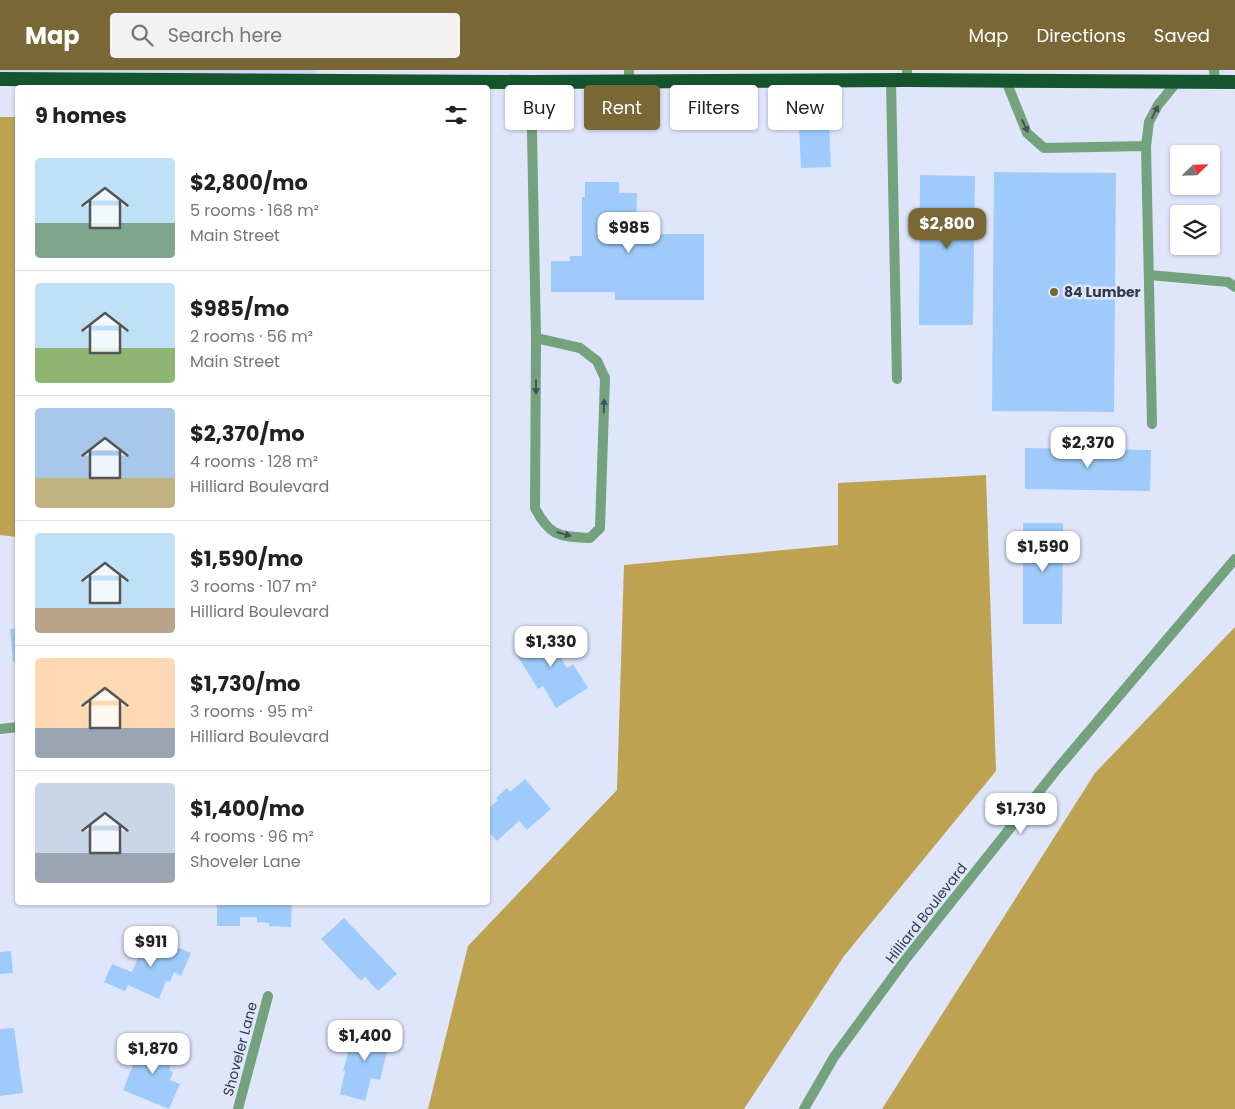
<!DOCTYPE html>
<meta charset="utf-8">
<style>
body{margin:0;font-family:Poppins,sans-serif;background:#f2f2f2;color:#222;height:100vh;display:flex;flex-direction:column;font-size:19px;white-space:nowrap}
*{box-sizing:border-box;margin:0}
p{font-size:16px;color:#767676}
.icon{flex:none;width:28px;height:28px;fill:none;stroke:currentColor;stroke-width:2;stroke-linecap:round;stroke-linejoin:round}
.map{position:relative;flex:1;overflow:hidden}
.panel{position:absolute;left:15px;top:15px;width:475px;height:820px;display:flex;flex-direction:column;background:#fff;border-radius:5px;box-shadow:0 1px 4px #0004}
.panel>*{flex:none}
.top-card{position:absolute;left:505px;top:15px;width:475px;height:45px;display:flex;gap:10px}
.needle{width:32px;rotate:67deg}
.buttons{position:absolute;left:1170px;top:75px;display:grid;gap:10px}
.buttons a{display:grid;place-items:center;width:50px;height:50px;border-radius:5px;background:#fff;box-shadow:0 1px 4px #0004;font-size:25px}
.price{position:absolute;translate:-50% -42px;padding:0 11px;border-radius:10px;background:#fff;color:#222;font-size:16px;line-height:32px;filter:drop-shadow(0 1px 2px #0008)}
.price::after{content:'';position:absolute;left:50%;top:30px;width:15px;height:11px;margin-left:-8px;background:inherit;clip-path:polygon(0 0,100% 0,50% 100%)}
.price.active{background:#796836;color:#fff}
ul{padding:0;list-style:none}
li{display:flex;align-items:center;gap:15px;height:125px;padding:0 20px}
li+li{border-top:1px solid #e0e0e0}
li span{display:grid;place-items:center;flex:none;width:140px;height:100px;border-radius:5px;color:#555}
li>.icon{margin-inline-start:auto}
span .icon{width:60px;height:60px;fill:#fffc;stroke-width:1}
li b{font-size:21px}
h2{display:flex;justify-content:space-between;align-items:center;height:60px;padding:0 20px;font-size:21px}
.chip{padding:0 18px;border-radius:5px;background:#fff;box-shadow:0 1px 4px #0004;font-size:18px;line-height:45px}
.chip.active{background:#796836;color:#fff}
header{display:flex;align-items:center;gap:30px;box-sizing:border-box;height:70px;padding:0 25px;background:#796836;color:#fff}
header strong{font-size:24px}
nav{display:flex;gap:28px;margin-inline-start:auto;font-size:18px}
.search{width:350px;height:45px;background:#f2f2f2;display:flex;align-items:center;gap:12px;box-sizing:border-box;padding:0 18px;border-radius:5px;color:#767676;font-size:19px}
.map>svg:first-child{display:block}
</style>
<header>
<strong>Map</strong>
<div class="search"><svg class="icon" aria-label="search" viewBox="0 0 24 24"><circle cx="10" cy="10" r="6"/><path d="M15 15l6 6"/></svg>Search here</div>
<nav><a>Map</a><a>Directions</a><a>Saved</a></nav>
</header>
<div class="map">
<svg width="1235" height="1039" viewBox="0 0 1235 1039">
<rect width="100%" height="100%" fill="#dfe6fb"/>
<path fill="#ced9fc" d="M0 0H315V11L0 9Z"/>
<path fill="#bda251" d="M0 47H18L17 467 0 465Z
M986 405 996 701 844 886 744 1039H428L468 876 617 720 624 495 838 475V413Z
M1235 557V1039H882L1095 703Z"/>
<path fill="#9ecbfc" d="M829 55 831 97 801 98 799 56Z
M994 102 1116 103 1114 342 992 341Z
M920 105 975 106 973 255H919Z
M585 112H619V123H637L636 164H704V230H615V222H551V191H570V186H582V127H585Z
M1025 378 1151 380 1150 421 1025 419Z
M1023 453H1063L1062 554H1023Z
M18 558V591L13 592 10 559Z
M543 562 550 573 562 566 571 581 561 588 567 598 573 594 588 618 556 638 543 616 538 619 514 580Z
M525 709 551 739 527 760 519 751 497 771 488 761V739L498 730 496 728 507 718 510 722Z
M217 832H292L291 857 269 856V853L257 852V847H240V856H217Z
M344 848 397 904 378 921 365 907 361 911 321 869Z
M148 865 191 883 181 906 174 902 170 912 166 911 159 929 128 915 125 921 104 912 112 894 132 902Z
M11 881 13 903 0 904V882Z
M375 957 392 961 380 1010 371 1008 365 1031 340 1024 345 1001H343L351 972H352L356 959 374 963Z
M14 958 23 1023 0 1026V959Z
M144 968 176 982 169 1000 173 1002 170 1010 180 1014 169 1039 123 1020Z"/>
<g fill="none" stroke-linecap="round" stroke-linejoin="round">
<path stroke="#73a27d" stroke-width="10" d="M907 0V10
M891 11 897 309
M1006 11 1027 63 1044 78 1146 76
M531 12 536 268 535 438C550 467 559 466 590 468L600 458 605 308 597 291 580 278 536 268
M1149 205 1228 212 1235 217
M1152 354 1146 76 1149 52 1158 35 1176 13"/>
<path stroke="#73a27d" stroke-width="10" d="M629 0V11
M1214 0 1215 12
M0 659 18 657
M238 1039 268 926"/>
<path stroke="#73a27d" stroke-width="10" d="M804 1039 834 987 905 890 1058 698 1235 489"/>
<path stroke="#15542c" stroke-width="14" d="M0 9 531 12 907 10 1235 12"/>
</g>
<defs><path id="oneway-solid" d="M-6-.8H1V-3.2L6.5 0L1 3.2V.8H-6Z" transform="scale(1.25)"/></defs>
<g fill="#435359">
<use href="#oneway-solid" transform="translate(1155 42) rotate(-63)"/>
<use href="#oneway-solid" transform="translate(1025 56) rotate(65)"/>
<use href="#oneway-solid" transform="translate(536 317) rotate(90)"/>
<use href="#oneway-solid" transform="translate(604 336) rotate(-88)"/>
<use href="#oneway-solid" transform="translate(564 464) rotate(16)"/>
</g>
<circle fill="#796836" stroke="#dfe6fb" stroke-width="2" cx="1054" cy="222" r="5"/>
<g text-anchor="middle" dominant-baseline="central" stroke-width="5" stroke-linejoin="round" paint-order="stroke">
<g font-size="14" font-weight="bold" fill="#33394d" stroke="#dfe6fb" text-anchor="start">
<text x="1064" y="222">84 Lumber</text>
</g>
<g font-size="14" fill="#33394d" stroke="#dfe6fb">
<text transform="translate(926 843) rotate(-52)">Hilliard Boulevard</text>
<text transform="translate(240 979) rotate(-75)">Shoveler Lane</text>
</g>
</g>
</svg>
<div class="buttons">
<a><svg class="needle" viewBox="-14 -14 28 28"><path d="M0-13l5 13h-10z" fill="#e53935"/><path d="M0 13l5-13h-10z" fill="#767676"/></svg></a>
<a><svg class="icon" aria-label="layers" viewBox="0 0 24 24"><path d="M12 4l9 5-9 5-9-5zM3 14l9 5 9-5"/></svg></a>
</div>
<b class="price active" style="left:947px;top:180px">$2,800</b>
<b class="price" style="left:629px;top:184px">$985</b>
<b class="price" style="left:1088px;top:399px">$2,370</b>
<b class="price" style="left:1043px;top:503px">$1,590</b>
<b class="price" style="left:551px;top:598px">$1,330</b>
<b class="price" style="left:1021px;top:765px">$1,730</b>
<b class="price" style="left:151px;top:898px">$911</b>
<b class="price" style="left:365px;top:992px">$1,400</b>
<b class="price" style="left:153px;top:1005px">$1,870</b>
<div class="top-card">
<a class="chip">Buy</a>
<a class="chip active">Rent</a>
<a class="chip">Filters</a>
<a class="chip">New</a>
</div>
<section class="panel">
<h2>9 homes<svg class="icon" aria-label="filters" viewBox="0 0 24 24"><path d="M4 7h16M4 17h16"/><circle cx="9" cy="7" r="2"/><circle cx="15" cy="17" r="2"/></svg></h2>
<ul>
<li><span style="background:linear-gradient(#bfe0f5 65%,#7fa58c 0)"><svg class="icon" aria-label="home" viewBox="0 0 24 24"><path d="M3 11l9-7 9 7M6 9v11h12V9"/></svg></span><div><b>$2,800/mo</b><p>5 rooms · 168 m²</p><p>Main Street</p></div></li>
<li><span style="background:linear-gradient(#bfe0f5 65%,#8fb573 0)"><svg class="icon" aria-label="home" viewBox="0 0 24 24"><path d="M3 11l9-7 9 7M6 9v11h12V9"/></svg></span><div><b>$985/mo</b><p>2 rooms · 56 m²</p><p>Main Street</p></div></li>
<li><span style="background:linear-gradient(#a9c7e8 70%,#c2b280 0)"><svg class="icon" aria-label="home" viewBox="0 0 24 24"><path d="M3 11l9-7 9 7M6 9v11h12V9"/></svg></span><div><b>$2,370/mo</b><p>4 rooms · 128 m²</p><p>Hilliard Boulevard</p></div></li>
<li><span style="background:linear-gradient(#bfe0f5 75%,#b9a48a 0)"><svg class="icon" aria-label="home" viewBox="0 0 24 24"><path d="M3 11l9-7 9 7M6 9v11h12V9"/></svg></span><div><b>$1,590/mo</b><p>3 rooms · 107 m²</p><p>Hilliard Boulevard</p></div></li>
<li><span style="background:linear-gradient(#ffd9b3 70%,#9aa5b1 0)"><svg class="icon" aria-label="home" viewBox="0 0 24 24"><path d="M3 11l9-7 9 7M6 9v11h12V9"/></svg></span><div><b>$1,730/mo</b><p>3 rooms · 95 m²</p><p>Hilliard Boulevard</p></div></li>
<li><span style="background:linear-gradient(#c9d6e8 70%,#9aa5b1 0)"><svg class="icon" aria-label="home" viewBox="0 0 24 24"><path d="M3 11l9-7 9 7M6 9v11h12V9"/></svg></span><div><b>$1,400/mo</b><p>4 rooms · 96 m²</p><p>Shoveler Lane</p></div></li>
</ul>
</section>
</div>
